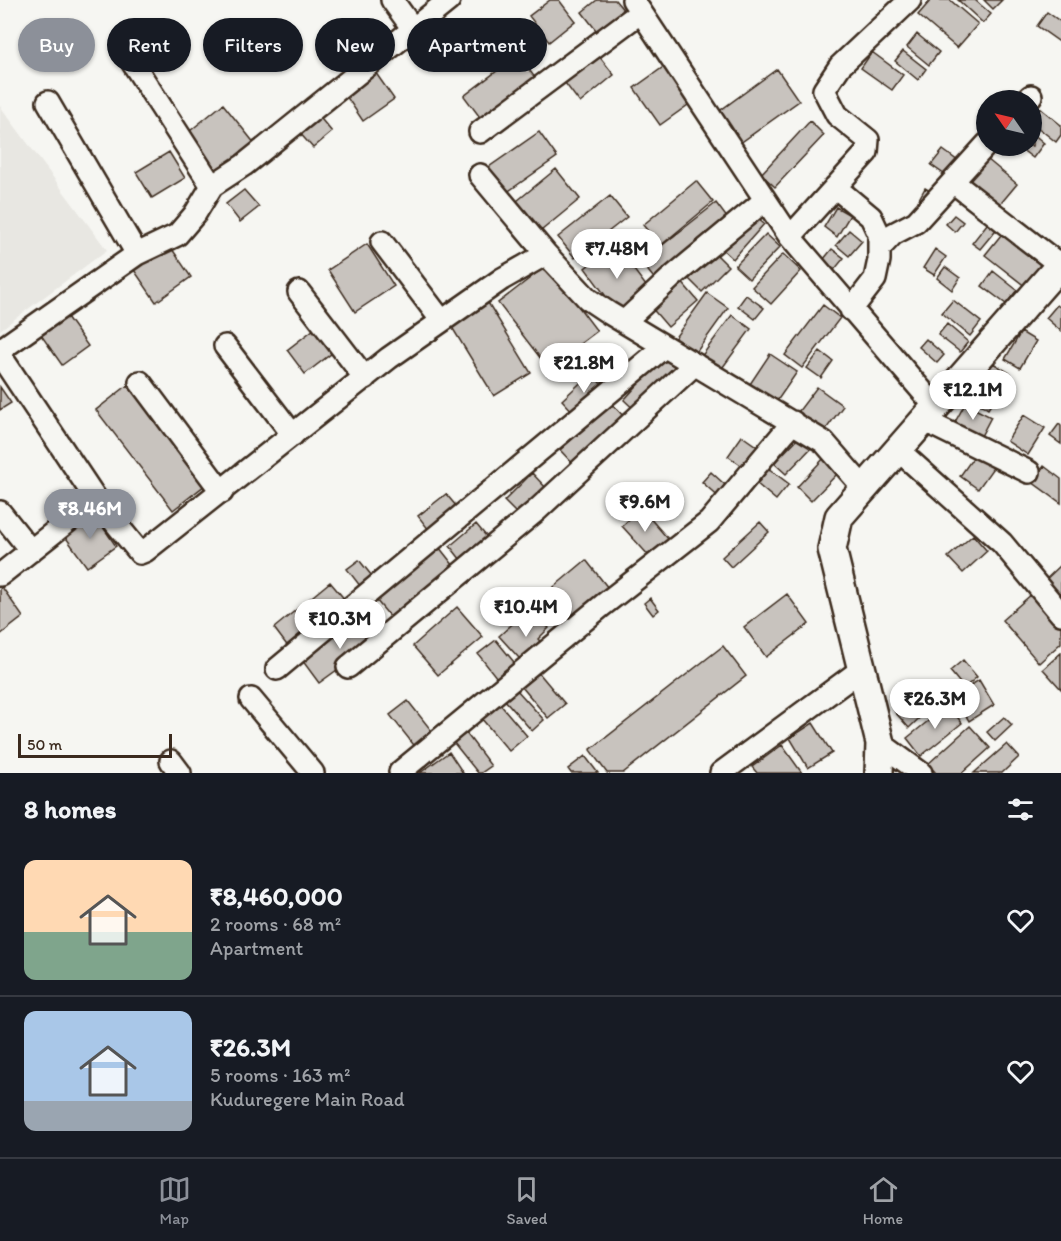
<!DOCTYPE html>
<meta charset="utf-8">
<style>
body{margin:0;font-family:Itim,sans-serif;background:#20242c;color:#f1f3f6;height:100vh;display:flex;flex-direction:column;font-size:22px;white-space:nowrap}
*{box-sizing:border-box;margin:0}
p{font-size:20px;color:#9ea1a6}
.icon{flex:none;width:33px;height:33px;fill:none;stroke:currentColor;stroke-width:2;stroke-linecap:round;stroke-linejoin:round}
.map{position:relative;height:773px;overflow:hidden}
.sheet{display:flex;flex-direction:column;background:#171b24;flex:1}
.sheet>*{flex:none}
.hud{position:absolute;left:18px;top:18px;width:600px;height:54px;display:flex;gap:12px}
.needle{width:39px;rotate:304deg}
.buttons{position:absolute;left:976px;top:90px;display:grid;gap:12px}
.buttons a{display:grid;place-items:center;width:66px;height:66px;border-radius:50%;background:#171b24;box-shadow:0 2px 4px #0004;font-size:30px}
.scale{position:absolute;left:18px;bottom:15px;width:154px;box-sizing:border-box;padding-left:6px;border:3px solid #3b2a1e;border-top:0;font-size:16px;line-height:21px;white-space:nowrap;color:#3b2a1e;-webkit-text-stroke:4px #f6f6f2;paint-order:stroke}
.price{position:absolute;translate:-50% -51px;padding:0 14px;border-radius:21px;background:#fff;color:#222;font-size:20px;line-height:39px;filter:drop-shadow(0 2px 3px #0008)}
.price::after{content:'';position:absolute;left:50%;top:36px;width:18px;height:14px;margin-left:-9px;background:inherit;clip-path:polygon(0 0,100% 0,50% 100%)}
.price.on{background:#8c9099;color:#fff}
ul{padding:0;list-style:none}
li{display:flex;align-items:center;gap:18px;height:150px;padding:0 24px}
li+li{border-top:2px solid #363941}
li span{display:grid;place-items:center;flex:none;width:168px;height:120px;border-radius:12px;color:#555}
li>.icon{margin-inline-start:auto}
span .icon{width:72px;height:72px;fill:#fffc;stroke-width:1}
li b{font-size:26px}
h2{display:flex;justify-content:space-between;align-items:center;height:72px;padding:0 24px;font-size:26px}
.tag{padding:0 21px;border-radius:27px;background:#171b24;box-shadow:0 2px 4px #0004;font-size:21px;line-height:54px}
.tag.on{background:#8c9099;color:#fff}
.tab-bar{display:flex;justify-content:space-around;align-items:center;height:84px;border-top:2px solid #363941;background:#171b24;font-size:16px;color:#9ea1a6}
.tab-bar a{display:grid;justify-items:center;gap:3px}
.tab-bar .on{color:#8c9099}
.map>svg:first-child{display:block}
</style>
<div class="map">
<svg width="1061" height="773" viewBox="0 0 1061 773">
<rect width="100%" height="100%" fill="#f6f6f2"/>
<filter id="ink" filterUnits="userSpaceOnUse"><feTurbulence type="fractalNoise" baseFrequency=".0167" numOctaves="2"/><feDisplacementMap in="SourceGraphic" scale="12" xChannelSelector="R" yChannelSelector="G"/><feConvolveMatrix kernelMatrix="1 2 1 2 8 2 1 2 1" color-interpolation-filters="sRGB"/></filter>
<g filter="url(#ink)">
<path fill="#e8e7e2" d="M0 106 107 250 0 330Z"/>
<path fill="#c8c3be" stroke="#3b2a1e" stroke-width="1.5" d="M550 0H559L575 21 549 42 529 16Z
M597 0H615L625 12 599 34 582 12Z
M931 0H950L978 24 957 48 918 15Z
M958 0H975L991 14 983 23Z
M984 0H1002L993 9Z
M1047 12 1061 22V43L1037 26Z
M917 34 939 52 929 65 907 47Z
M903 51 926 69 918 80 895 61Z
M872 52 903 75 892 90 861 68Z
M518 55 539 83 485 124 464 96Z
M599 56 614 75 580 103 565 83Z
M676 58 702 95 660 125 634 88Z
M373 69 394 99 363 121 342 90Z
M777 69 799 101 736 146 714 115Z
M223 104 255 144 217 175 185 135Z
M1040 108 1061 125V135L1056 142 1032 123V118Z
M317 114 332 132 313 148 298 131Z
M810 121 824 135 775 187 761 174Z
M539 132 557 157 503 195 486 169Z
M1032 133 1044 143 1033 158 1017 146H1032Z
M943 150 962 164 951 179 931 165Z
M169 152 185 178 152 198 136 172Z
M987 159 1017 184 997 208 968 183Z
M556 169 580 199 536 235 512 205Z
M696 181 713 202 660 246 643 225Z
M925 188 935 194 928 207 918 201Z
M244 190 259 207 240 222 226 204Z
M610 196 627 217 575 258 558 237Z
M716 203 731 223 657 282 641 262Z
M836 207 850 215 837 237 824 227Z
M750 212 764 224 733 259 720 247Z
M954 215 963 222 955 232 946 224Z
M991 219 999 226 980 249 972 243Z
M849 230 862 241 849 256 836 245Z
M1005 230 1046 262 1026 287 985 255Z
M766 234 780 247 749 279 735 266Z
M367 244 394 286 355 312 328 270Z
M615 245 650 291 619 314 585 268Z
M170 246 191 277 156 302 134 270Z
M832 249 844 258 830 275 819 265Z
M935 249 946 257 934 275 923 268Z
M715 253 728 266 702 292 689 279Z
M783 254 801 271 771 304 752 287Z
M547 265 597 331 548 368 498 303Z
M945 267 960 278 952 290 937 278Z
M993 271 1017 290 1006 304 982 286Z
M680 280 698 301 668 327 650 306Z
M707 293 728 308 695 354 674 339Z
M746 295 764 308 755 319 738 306Z
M953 300 981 322 970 336 942 313Z
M487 301 531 373 494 396 450 324Z
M823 305 840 318 802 368 785 355Z
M1057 305 1061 308V331L1046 318Z
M732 315 751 329 720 371 701 357Z
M67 317 88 346 62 365 41 335Z
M947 324 968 342 960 352 938 335Z
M318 326 336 350 305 374 287 350Z
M1021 332 1036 341 1020 368 1005 359Z
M926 339 944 355 937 363 919 347Z
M820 351 833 361 821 378 807 368Z
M770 354 797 372 777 401 750 384Z
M665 355 681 370 640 415 624 400Z
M993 363 1011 374 988 409 971 398Z
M591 373 605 388 576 415 562 400Z
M128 385 205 485 173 510 96 410Z
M0 387 11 403 0 410Z
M817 387 843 406 824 432 798 412Z
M612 404 626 419 574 465 560 450Z
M965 404 991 417 980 438 954 424Z
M1024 415 1045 428 1028 455 1007 441Z
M1059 424 1061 426V444L1050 436Z
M802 434 814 445 786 474 774 463Z
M742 436 759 448 745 468 728 456Z
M977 452 995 465 978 489 960 476Z
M824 458 839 472 811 501 797 487Z
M1044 466 1061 479V503L1032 482Z
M768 468 789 484 776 500 756 483Z
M711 472 733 492 724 502 702 482Z
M532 473 547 489 519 516 504 501Z
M446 494 457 507 429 530 418 516Z
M641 508 669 540 650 557 622 526Z
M94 514 116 546 87 567 64 535Z
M760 522 769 532 731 567 722 557Z
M476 524 491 542 464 564 450 546Z
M973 535 987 551 963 573 948 557Z
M439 547 454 566 391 618 376 600Z
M359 560 376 581 364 591 347 569Z
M586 560 612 593 563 634 537 601Z
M1061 565V608L1040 585Z
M330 582 346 601 289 648 274 628Z
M2 587 23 617 0 635V589Z
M1033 593 1061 625V643L1039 663 1002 620Z
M787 594 809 624 766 657 744 627Z
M650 598 659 610 653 615 644 603Z
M457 607 483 637 438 675 413 646Z
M530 608 549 628 538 639 548 650 528 668 499 636Z
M360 617 378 640 319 683 302 660Z
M496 640 518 667 500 682 478 654Z
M723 646 746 676 623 773H607L590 750Z
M1061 653V689L1043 669Z
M963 660 977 677 964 688 950 671Z
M539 673 565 704 548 718 522 687Z
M979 680 994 705 969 721 954 696Z
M921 688 935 703 909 728 895 712Z
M516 689 544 720 532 731 504 699Z
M408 701 435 735 417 749 390 715Z
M499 703 527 736 509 751 481 718Z
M948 705 962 723 921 756 907 738Z
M1004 717 1012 725 995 741 987 732Z
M813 723 832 753 808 768 790 738Z
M970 726 990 748 962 773H936L928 764Z
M466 733 491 766 481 773H478L454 743Z
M1007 744 1019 757 1002 773H974Z
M782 745 802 773H757L752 767Z
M449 752 463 773H420Z
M585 756 598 773H571L568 769Z"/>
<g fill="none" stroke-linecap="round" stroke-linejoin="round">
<defs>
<path id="minor" d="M392 0 413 29
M633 0 790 237 935 406
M125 51 212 186
M1027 100 1031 96
M48 102 137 254
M480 132 641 12
M480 175 546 254
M953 182 1060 265
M835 187 871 217 879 234V260L875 279 851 310
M790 237 867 152 868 140 837 115 824 90 840 66 910 0
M382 242 442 321
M879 249 893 234 916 222 987 144
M299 292 365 378
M624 322 671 278 765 200
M225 346 293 435
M0 350 137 254 177 235 195 214 212 186 244 165 449 0
M0 355 96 499
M140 382 222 492
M923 420 1029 472
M897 449 1002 543 1061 614
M0 512 31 551
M0 575 96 499 140 553 145 551 389 358 502 279 546 254 588 299 609 313 824 442 863 487
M348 667 536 511 695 364
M277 669 664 347
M251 699 313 773
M880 743 921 773
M171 761 180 773
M400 772 603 605 709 522 793 422
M721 773 862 669"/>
<path id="tertiary" d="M879 773 880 743 832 549 839 517 1061 264"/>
</defs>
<use href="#minor" stroke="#3b2a1e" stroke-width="26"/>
<use href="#tertiary" stroke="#3b2a1e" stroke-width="32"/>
<use href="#minor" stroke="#f6f6f2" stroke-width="21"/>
<use href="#tertiary" stroke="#f6f6f2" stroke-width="27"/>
</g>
</g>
</svg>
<div class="buttons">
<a><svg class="needle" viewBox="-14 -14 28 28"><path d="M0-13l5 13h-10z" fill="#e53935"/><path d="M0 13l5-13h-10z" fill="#9ea1a6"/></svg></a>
</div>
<div class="scale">50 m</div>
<b class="price" style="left:617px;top:280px">₹7.48M</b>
<b class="price" style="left:584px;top:394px">₹21.8M</b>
<b class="price" style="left:973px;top:421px">₹12.1M</b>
<b class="price" style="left:645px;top:533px">₹9.6M</b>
<b class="price on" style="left:90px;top:540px">₹8.46M</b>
<b class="price" style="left:526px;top:638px">₹10.4M</b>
<b class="price" style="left:340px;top:650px">₹10.3M</b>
<b class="price" style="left:935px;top:730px">₹26.3M</b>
<div class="hud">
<a class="tag on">Buy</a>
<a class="tag">Rent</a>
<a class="tag">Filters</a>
<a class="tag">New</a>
<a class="tag">Apartment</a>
</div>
</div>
<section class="sheet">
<h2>8 homes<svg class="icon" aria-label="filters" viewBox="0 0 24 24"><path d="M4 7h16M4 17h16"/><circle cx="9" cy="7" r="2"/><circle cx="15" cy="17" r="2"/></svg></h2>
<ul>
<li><span style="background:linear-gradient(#ffd9b3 60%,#7fa58c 0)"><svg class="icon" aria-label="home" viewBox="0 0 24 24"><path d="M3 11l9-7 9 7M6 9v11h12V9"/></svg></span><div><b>₹8,460,000</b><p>2 rooms · 68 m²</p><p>Apartment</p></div><svg class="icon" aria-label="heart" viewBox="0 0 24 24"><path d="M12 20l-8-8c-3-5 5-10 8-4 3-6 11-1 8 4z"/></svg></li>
<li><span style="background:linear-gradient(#a9c7e8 75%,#9aa5b1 0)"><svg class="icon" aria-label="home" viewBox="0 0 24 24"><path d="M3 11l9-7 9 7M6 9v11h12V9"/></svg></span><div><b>₹26.3M</b><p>5 rooms · 163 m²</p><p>Kuduregere Main Road</p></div><svg class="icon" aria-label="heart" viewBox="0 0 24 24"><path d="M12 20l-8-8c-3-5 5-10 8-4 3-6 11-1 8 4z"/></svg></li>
</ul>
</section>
<nav class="tab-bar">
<a class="on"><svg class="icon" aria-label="map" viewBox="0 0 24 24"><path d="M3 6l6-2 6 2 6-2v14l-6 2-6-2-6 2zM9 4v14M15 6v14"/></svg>Map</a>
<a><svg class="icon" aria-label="saved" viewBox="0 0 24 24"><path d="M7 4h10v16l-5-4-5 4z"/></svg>Saved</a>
<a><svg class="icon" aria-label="home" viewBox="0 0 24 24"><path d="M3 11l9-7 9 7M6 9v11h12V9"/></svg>Home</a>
</nav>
